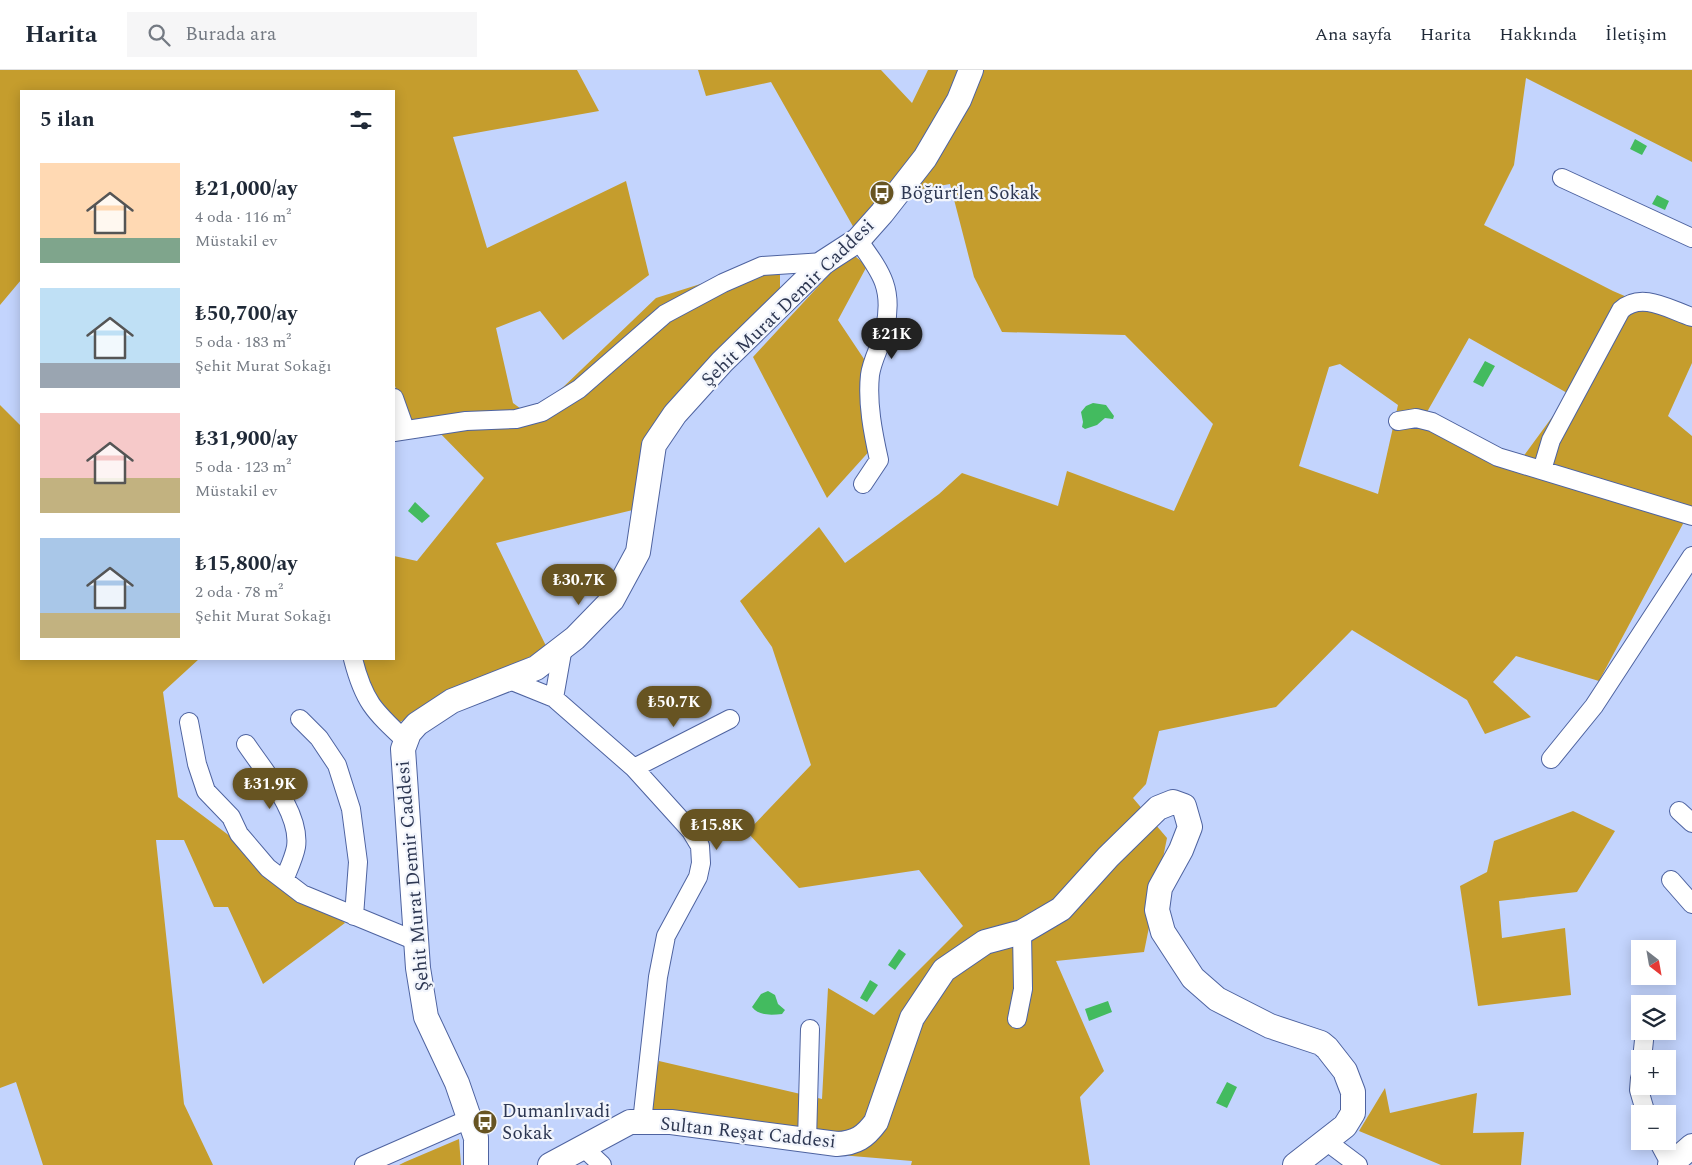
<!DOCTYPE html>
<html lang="tr">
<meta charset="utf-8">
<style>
body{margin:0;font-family:Spectral,serif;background:#f6f6f7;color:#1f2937;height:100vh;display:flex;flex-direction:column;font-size:19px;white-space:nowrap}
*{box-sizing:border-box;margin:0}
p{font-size:16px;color:#747a83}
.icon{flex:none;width:28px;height:28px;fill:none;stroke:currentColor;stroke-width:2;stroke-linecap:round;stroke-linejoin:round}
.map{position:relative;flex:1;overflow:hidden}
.panel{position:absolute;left:20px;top:20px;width:375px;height:570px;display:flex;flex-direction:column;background:#fff;border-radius:0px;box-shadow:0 2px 12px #0003}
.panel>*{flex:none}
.needle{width:32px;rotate:149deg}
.buttons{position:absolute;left:1631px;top:870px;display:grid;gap:10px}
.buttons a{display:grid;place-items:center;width:45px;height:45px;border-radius:0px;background:#fff;box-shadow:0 2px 12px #0003;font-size:25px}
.price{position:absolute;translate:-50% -42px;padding:0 11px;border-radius:18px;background:#675422;color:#fff;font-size:16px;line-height:32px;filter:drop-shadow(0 1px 2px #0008)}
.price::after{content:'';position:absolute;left:50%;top:30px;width:15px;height:11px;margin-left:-8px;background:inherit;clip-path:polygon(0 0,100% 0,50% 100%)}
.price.on{background:#222;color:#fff}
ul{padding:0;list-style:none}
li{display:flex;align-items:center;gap:15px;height:125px;padding:0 20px}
li span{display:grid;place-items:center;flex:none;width:140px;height:100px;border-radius:0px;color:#555}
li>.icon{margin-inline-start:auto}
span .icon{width:60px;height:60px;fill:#fffc;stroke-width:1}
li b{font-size:21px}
h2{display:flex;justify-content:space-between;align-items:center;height:60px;padding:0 20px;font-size:21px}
header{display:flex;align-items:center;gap:30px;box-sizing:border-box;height:70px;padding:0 25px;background:#fff;border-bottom:1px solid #e0e1e3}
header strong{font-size:24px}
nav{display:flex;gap:28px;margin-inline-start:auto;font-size:18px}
.search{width:350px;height:45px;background:#f6f6f7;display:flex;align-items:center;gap:12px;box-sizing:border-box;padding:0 18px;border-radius:0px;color:#747a83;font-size:19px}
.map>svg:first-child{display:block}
</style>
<header>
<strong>Harita</strong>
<div class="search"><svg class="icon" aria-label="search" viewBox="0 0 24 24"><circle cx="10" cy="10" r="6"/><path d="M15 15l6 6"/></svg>Burada ara</div>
<nav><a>Ana sayfa</a><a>Harita</a><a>Hakkında</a><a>İletişim</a></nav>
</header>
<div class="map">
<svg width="1692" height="1095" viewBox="0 0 1692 1095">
<rect width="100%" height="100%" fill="#c3d4fd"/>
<path fill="#c59d2d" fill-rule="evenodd" d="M0 0H577L599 41 453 67 487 178 626 111 649 205 563 270 540 241 496 258 513 333 532 347 656 228 780 189V220L651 383 637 439 496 473 547 578 400 652 372 629 361 589H394V486L417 491 484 408 433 356 407 351 394 313V21H21V210L0 235Z
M698 0H881L912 33 928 0H1692V92L1526 8 1514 95 1484 155 1613 221 1692 255V293L1668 346 1692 366V437L1599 611 1516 586 1493 612 1531 647 1485 664 1467 630 1352 560 1276 637 1159 661 1146 714 1133 728 1167 768 1144 882 1056 891 1104 1001 1080 1027 1090 1095H911L912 1091 816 1083 642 1061 659 991 822 1029 828 918 874 945 963 856 919 800 799 818 747 762 811 695 772 577 740 531 819 457 845 493 939 424 962 403 1058 436 1067 401 1174 441 1213 354 1125 265 1002 262 974 207 950 114 911 121 867 181 771 12 706 26ZM1469 268 1569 324 1520 391 1427 342ZM1340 294 1398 335 1378 424 1299 396 1329 297Z
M850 182 867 196 838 250 878 310 873 377 827 428 753 287Z
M0 335 21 356V589H199L163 622 178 727 345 853 263 914 228 837H214L184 770H156L184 1034 213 1095H43L16 1012 0 1018Z
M1573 741 1615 761 1577 822 1499 831 1502 868 1565 858 1571 925 1478 936 1460 816 1487 802 1494 771Z
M1385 1018 1390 1043 1477 1023 1473 1063 1524 1062 1521 1095H1441L1359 1061Z
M459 1069 461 1095H399L405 1092Z"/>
<path fill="#43bb5f" d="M1635 69 1647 76 1642 85 1630 79Z
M1657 125 1669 131 1665 140 1652 134Z
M1485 291 1495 296 1483 317 1473 312Z
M1093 333 1106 335 1114 346 1113 349 1105 348 1097 355 1085 359 1082 357 1083 352 1081 342 1086 336Z
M415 432 430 446 422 453 408 441Z
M899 879 906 884 895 900 888 895Z
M870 910 878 915 867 932 860 928Z
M768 921 775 925 778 934 785 940 782 944C771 945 759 946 752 937L761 924Z
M1108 931 1112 942 1089 951 1085 939Z
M1227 1012 1237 1017 1227 1038 1216 1033Z"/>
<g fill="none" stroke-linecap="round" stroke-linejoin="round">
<defs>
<path id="street" d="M1562 108 1692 168
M858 170C880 201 894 217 885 258 882 274 872 289 870 305 867 333 873 363 879 390L863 414
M394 328 405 359
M1398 351 1416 348 1432 352 1498 387 1692 446
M394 362 466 351 516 349 542 342 579 319 665 244 723 213 762 196 824 192
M1542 400 1551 370 1621 240C1642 221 1670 240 1692 247
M353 589C364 632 374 641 406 671
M507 609 554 628 634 698 691 761 700 776 701 793 698 807 666 866 658 907 642 1052
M554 628 563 577
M300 649 319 668 337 695 351 739 358 792 354 846
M189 652 197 694 206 721 231 747 239 764 268 798 302 824 416 871
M246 674C264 701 301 743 296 777 294 788 288 800 284 810
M1551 689 1594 636 1692 486
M634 698 730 649
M1679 741 1692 753
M1671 810 1692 834
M1017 949 1023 919 1022 862
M1642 989 1645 961
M1640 1008 1639 1020 1646 1044
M807 1071 810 959
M1326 1071 1358 1095
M1658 1071 1671 1095
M583 1077 602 1095
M364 1095 469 1049"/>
<path id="secondary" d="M476 1095V1068L457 1013 426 947 418 898 403 679 409 663 417 654 452 631 536 598 575 568 612 530 638 482 654 375 675 344 722 292 808 208 824 192 858 170 882 143 925 88 959 30 971 0
M550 1095 630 1052H671L837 1074C856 1073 865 1067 876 1052L912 948 944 900 985 872 1022 862 1061 839 1108 787 1158 738 1173 732 1184 736 1190 757 1181 780 1160 818 1157 840 1163 862 1193 908 1217 929 1270 956 1321 973 1327 978 1345 1001 1353 1022V1043L1345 1056 1295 1095
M1670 1095 1692 1076"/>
</defs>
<use href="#street" stroke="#4e63a0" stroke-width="20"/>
<use href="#secondary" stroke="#4e63a0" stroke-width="26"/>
<use href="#street" stroke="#fff" stroke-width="18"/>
<use href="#secondary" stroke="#fff" stroke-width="24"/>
</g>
<defs>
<symbol id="bus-disc" viewBox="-11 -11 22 22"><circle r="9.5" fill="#675422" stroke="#f2f5fc"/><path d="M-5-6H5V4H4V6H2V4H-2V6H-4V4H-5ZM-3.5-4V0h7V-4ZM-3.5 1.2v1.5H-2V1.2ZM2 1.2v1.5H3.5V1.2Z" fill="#fff"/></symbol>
</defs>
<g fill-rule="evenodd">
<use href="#bus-disc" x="868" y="109" width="28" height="28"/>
<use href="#bus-disc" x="471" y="1038" width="28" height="28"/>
</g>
<g text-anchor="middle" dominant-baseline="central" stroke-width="4.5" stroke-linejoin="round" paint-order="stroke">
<g font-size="19" fill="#2d3752" stroke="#f2f5fc" text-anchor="start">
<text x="900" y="123">Böğürtlen Sokak</text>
<text x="502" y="1041">Dumanlıvadi<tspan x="502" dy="22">Sokak</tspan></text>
</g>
<g font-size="19" fill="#2d3752" stroke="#f2f5fc">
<text transform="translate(788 233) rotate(-44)">Şehit Murat Demir Caddesi</text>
<text transform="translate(413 806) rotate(-95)">Şehit Murat Demir Caddesi</text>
<text transform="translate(748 1063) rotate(6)">Sultan Reşat Caddesi</text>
</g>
</g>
</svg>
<div class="buttons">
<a><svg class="needle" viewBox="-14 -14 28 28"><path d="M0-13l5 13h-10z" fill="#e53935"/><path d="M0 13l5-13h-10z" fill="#747a83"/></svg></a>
<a><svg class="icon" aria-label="layers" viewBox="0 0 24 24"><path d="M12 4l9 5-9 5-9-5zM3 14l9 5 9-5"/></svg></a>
<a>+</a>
<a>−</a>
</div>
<b class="price on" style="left:892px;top:290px">₺21K</b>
<b class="price" style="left:579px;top:536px">₺30.7K</b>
<b class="price" style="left:674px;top:658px">₺50.7K</b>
<b class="price" style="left:270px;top:740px">₺31.9K</b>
<b class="price" style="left:717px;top:781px">₺15.8K</b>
<section class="panel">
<h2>5 ilan<svg class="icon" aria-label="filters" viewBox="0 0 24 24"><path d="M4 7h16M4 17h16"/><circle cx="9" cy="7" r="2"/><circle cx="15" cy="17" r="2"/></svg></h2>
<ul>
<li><span style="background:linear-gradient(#ffd9b3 75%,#7fa58c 0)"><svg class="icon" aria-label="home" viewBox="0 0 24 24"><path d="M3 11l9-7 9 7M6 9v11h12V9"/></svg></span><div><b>₺21,000/ay</b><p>4 oda · 116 m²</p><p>Müstakil ev</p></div></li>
<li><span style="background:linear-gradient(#bfe0f5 75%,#9aa5b1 0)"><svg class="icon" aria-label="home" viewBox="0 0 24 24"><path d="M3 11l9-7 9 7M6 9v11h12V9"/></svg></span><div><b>₺50,700/ay</b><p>5 oda · 183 m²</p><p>Şehit Murat Sokağı</p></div></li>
<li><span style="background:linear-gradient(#f6c9c9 65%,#c2b280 0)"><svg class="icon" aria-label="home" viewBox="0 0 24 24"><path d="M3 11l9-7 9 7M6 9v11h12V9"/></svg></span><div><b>₺31,900/ay</b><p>5 oda · 123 m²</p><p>Müstakil ev</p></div></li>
<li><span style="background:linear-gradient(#a9c7e8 75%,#c2b280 0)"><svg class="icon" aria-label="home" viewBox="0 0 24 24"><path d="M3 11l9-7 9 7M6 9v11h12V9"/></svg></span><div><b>₺15,800/ay</b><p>2 oda · 78 m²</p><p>Şehit Murat Sokağı</p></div></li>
</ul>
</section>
</div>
